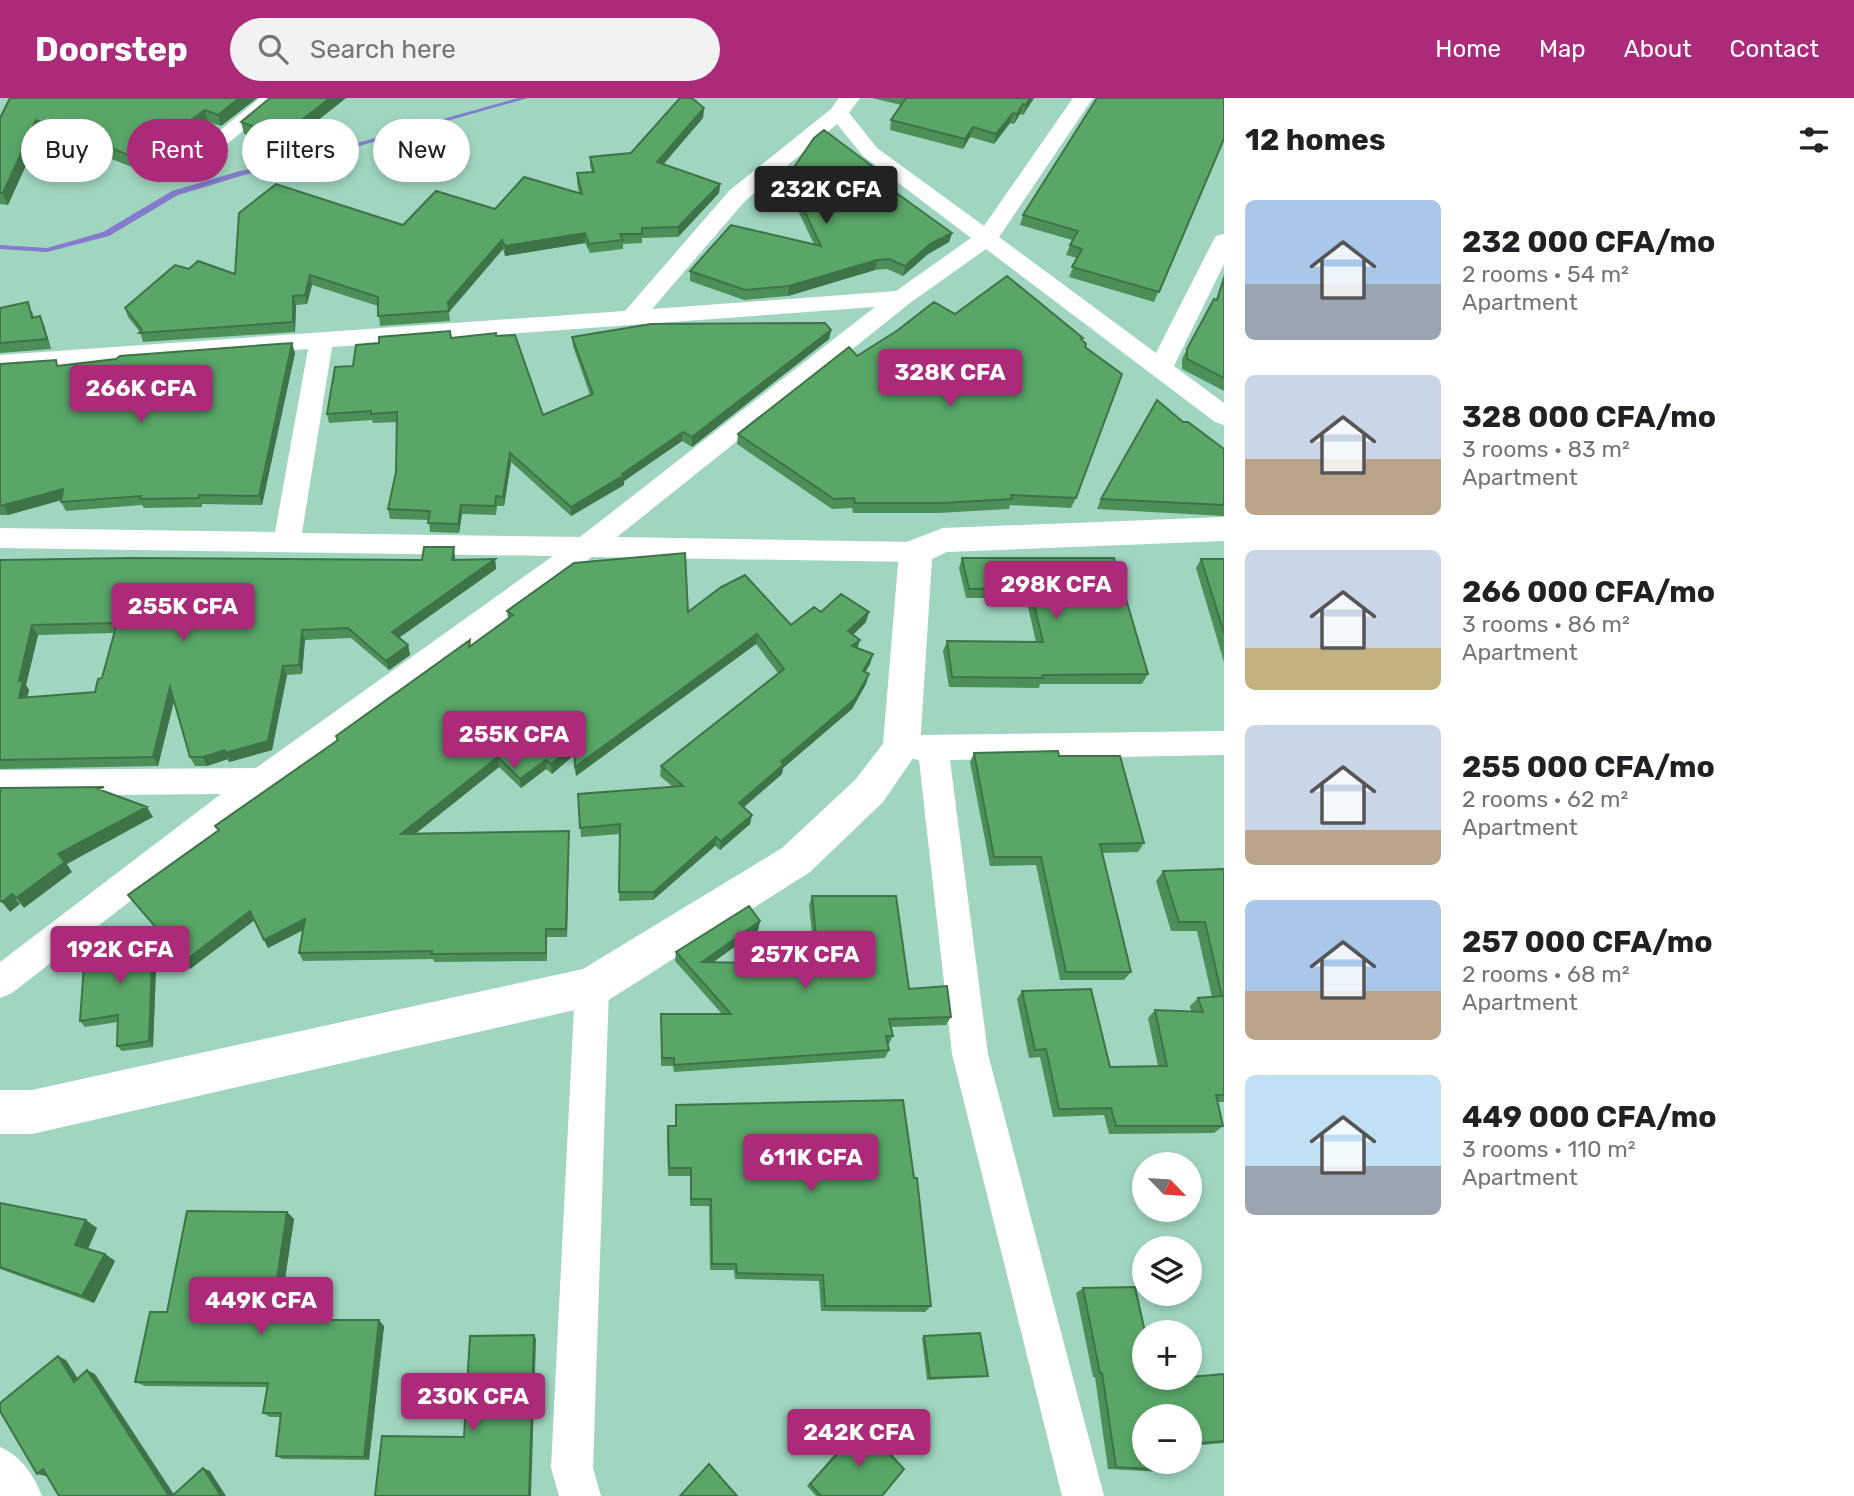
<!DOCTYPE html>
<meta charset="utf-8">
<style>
body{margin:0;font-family:Rubik,sans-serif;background:#f2f2f2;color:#202124;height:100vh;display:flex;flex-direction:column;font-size:26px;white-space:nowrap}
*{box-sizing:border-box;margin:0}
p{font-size:23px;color:#757577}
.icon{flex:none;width:38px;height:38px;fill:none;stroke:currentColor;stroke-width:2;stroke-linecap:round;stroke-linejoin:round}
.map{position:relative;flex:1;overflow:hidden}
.drawer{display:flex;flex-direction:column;background:#fff;width:630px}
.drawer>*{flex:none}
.top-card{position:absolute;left:21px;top:21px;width:665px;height:63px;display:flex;gap:14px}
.needle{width:46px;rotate:115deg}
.controls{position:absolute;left:1132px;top:1054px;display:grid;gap:14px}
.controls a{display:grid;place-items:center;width:70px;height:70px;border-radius:50%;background:#fff;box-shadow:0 4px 10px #0003;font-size:35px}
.price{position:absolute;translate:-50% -60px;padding:0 16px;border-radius:7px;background:#ab2a79;color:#fff;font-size:23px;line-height:46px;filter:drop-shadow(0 2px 4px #0008)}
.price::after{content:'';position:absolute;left:50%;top:42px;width:21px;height:16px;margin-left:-10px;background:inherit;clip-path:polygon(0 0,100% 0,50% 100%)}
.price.on{background:#222;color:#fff}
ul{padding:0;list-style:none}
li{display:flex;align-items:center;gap:21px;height:175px;padding:0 21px}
li span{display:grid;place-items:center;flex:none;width:196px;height:140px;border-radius:10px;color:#555}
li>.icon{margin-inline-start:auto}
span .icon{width:84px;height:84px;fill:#fffc;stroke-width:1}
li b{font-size:30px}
h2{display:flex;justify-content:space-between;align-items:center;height:84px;padding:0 21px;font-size:30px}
.tag{padding:0 24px;border-radius:32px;background:#fff;box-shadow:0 4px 10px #0003;font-size:24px;line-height:63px}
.tag.on{background:#ab2a79;color:#fff}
header{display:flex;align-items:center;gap:42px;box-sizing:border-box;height:98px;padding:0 35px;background:#ab2a79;color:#fff}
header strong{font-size:33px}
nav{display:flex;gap:38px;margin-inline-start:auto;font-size:24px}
.search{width:490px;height:63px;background:#f2f2f2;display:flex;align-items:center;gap:18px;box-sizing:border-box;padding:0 24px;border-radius:38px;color:#757577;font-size:26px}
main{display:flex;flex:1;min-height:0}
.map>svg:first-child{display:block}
</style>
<header>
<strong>Doorstep</strong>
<div class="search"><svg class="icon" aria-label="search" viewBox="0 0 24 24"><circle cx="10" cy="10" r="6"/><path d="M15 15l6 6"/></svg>Search here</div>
<nav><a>Home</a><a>Map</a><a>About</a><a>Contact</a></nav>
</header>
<main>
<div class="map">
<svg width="1224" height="1398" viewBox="0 0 1224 1398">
<rect width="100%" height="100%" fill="#a0d6c0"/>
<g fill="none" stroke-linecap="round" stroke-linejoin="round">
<path fill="#857bcc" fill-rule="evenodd" d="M518 0H528L303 64 244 77 178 97 109 138 47 154 0 151V147L47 150 103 134 172 93 240 73 300 61Z"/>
<path fill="#fff" fill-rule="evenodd" d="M260 0H283L227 46H213L210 42 213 38Z
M839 0H860L849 15 877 50 984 128 1073 0H1093L999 139 1156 255 1213 143 1216 138 1224 136V166L1174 268 1224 305V327L1215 324 986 151 910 205 617 439 916 444 926 447 930 454 926 461 916 464 592 459 273 692 12 895 0 900V864L221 696 0 698V672L256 670 553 458 0 450V430L275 434 308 251 0 273V257L625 213 729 93 831 11ZM837 26 863 58 971 140 896 193 652 211 745 103ZM875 209 580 439 302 435 332 249Z
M1224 633V657L950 662 988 956 1104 1398H1062L952 956 919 662 903 659 899 650 903 641 914 637Z
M592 873 604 878 609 889 593 1370 601 1398H559L551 1370 575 889 580 878Z
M0 1349C21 1358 34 1377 42 1398H0Z"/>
<path fill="#fff" fill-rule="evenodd" d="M1224 419V443L947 454 932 461 920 650 883 704 810 774 607 903 592 908 32 1036H0V992H32L583 871 782 750 855 682 883 646 899 454 904 445 943 430Z"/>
</g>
<path fill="#4d8f59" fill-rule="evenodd" d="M10 0H257L221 28 208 24 140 72 41 34 8 107 0 106V20Z
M270 0H346L284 49 244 36 241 24Z
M872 0H1034L1023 17 1020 16 1014 26 1010 25 994 46 970 39 963 51 890 32 891 22 901 7Z
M704 10 703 20 663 67 720 86 719 95 678 139 642 140V145L623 146V151L590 155 585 145 505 158 503 151 449 214 450 223 380 228 378 208 312 187 307 206 296 207 295 234 143 244 140 234 128 219 125 210 189 171 235 176 403 127 579 95 577 85V75L592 74 590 68V59L631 55Z
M1224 41 1154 204 1069 179 1077 160 1066 157 1072 142 1020 127 1023 117Z
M880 74 879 82 952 135 949 144 928 156 903 178 887 171 875 172 788 198 744 202 690 183V173L814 146 786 88 788 78Z
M1224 176V293L1182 271V261L1187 251 1216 202Z
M0 210 32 213 34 219 40 218 44 227 51 251 0 255Z
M955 216 1083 240 1082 243 1085 249 1076 400 1071 410 1010 407 1009 411 938 415H853L852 410 832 411 737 346 738 336 857 258Z
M831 232 829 241 692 349 682 343 624 383V387L571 418 511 364 504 408H497L496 417 462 416 459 435 430 434 429 422 390 421 388 411 396 374 397 324 373 325 372 322 329 325 327 316 353 268 451 240 496 238 543 317 590 297 573 248 572 239Z
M295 255 262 407 202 406V409L144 410 142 407 66 413 61 404 62 402 8 417H0V266L59 267Z
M1183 324 1224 351V418L1097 411 1101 401Z
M455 459V462L495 461 496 471 399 540 408 547 410 557 389 572 351 540 305 542 302 576 287 577 272 652 229 664 228 661 207 668H195L190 659 174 602 158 668 0 671V462H422ZM114 535 102 580 95 594 27 599 29 592 26 587 38 537Z
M962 460H1114L1148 576 1142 586H1040L1039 590 949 589 943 553 947 543 1036 544 1026 500H966L959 470Z
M1201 461H1224V564L1196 470Z
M507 513 688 514 791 527 821 514 866 524 853 537 858 550 873 556 870 566 865 574 869 576 866 586 852 611 783 670 782 676 744 709 752 717 750 726 720 752 715 748 653 802 619 803 620 736 581 739 578 696 673 689 660 678 661 668 778 575 756 546 576 678 574 657 552 676 546 671 521 690 499 669 415 735 569 733 567 839H547V863L434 864 433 861 303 863 299 855 303 832 268 850 254 822 190 871 134 805 128 797 218 733 215 728 337 643 336 638 470 542V548L508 521Z
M974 655 1059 658 1144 745 1138 754 1102 755 1131 874 1124 882H1060L1036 767 990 768 970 664Z
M1224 771V1004H1217L1223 1028 1214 1035 1109 1036 1104 1017 1053 1019 1040 959 1029 960 1017 901 1022 893 1110 969 1158 968 1148 920 1155 912 1191 913 1190 908 1198 900 1212 899 1197 833H1171L1156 783 1163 773Z
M812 798 909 891 951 919 946 927 891 929 893 938 889 946H887L889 952 885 960 674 974 673 968H661V916H722L675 863 676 854 760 823 758 832 713 864 816 874 809 807Z
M157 844 153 949 122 953 117 948 118 924 85 929 80 923 104 853Z
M676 1007 931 1208 925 1214 821 1213 819 1183 735 1181 734 1172H710L709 1108H690V1078H668L667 1036 668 1028H675Z
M0 1105 97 1130 88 1151 105 1156 115 1163 94 1205 0 1171Z
M287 1114 294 1121 279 1222 384 1228 369 1362 282 1361 276 1358 281 1319H270L263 1315 267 1289 145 1288 135 1284 167 1214Z
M1083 1190 1156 1282 1224 1276V1345L1190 1348V1318H1144L1170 1372 1161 1374 1108 1371 1095 1279H1093L1076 1195Z
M924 1238 988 1278 985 1279 927 1282 922 1240Z
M863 1327 882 1398H816L807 1388 859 1329Z"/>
<path fill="#3e7448" d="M239 0H257L221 28 218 17Z
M330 0H346L284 49 281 38Z
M1030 0H1034L1023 17 1026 7Z
M1023 6 1020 16 1014 26 1017 16Z
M704 10 703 20 656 74 657 64Z
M205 12 208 24 140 72 137 60Z
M1013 15 1010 25 994 46 996 36Z
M36 22 41 34 8 107 3 95Z
M973 29 970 39 963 51 965 41Z
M720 86 719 95 678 139V129Z
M585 135V145L505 158V148Z
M952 135 949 144 928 156 903 178 905 168 930 146Z
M502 142 503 151 449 214 450 223 448 204Z
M877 162 875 172 788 198 789 188Z
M310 177 312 187 307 206 305 197Z
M293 198 296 207 295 234 293 224Z
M40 218 44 227 51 251 47 241Z
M831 232 829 241 692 349V339Z
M292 245 295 255 262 407 259 398Z
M683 334 682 343 624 383V387L571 418V409L622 376Z
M510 355 511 364 504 408 503 399Z
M63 391 68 400 8 417 4 408Z
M461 407 462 416 459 435 458 426Z
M454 449 455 459 453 472 452 462Z
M495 461 496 471 394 543 392 534Z
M869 514 866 524 846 543 848 533Z
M32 527 38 537 26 587 29 592 25 609 19 600V583Z
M302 532 305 542 302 576 299 567Z
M757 536 756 546 576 678 575 669Z
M860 542 857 552 852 548Z
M408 547 410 557 389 572 386 563Z
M873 556 870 566 860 583 863 573Z
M283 568 287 577 272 652 229 664 228 661 207 668 203 659Z
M869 576 866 586 852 611 783 670 782 676 738 714 739 705Z
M170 589 175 599 158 668 153 659Z
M574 648V657L552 676 551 666Z
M498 659 499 669 404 745 401 736Z
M546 662V671L521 690 520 681Z
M147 709 153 719 67 766 72 774 24 810 16 800 58 756Z
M752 717 750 726 720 752 721 743Z
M569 733V742L567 839 566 831Z
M716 739 715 748 653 802 654 794Z
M12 796 20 806 10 814 2 804Z
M250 813 255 822 190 871 185 863Z
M305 821 309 829 268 850 264 842Z
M760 823 758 832 701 873 702 864Z
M153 837 157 844 153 949 149 943Z
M287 1114 294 1121 278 1227 271 1222Z
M86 1122 97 1130 86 1155 75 1147Z
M105 1156 115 1163 94 1205 82 1198Z
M379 1222 384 1228 369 1362 364 1359Z
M534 1237 536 1241 531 1398H529Z
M58 1258 66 1262 82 1287 74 1284Z
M87 1272 95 1276 175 1398H169Z
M203 1370 210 1373 226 1398H221Z
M43 1371 52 1373 46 1378 37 1376Z"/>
<path fill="#59a667" stroke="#3e7448" stroke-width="2" fill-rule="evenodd" d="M10 0H239L218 17 205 12 137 60 36 22 3 95H0V20Z
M270 0H330L281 38 241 24Z
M680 0H692L704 10 657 64 720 86 678 129 642 130V136H620L623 142 589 146 585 135 505 148 502 142 448 204 449 213 378 218V199L310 177 305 197 293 198V224L139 235 142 232 125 210 175 167 189 171 198 163 235 176 239 115 276 86 403 127 436 93 495 111 524 79 582 96 577 75 594 74 590 59 631 55Z
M906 0H1030L1026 7 1023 6 1017 16 1013 15 996 36 973 29 965 41 891 22Z
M1097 0H1224V41L1159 194 1072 169 1082 151 1070 147 1078 133 1023 117Z
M824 32 880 74 877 81 952 135 930 146 905 168 889 161 877 162 789 188 745 192 690 173 731 127 821 148 788 78 814 40Z
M1007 178 1083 240 1081 241 1086 246 1085 249 1122 276 1076 400 1011 397 1012 401 941 405H855L854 400 834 401 738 336 849 249 857 258 898 232 934 204 955 216Z
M1224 180V280L1187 261V251L1214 201 1217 202Z
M28 204 32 220 40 218 47 241 0 245V210Z
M825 225 831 232 692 339 683 334 622 376 624 377 571 409 510 355 503 399 496 398 495 408 461 407 458 426 428 425 430 413 388 411 396 374 397 314 371 316V313L327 316 335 269 353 268 356 247 379 245V239L450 233 451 240 496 235V238L515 237 543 317 593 296 572 239 651 226Z
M292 245 259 398 199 397V400L140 401 141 398 61 404 63 391 0 408V266L56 262 57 268 116 261 120 258Z
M1157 302 1183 324H1188L1224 351V407L1101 401Z
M424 449H454L452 462 495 461 392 534 408 547 386 563 348 530 302 532 299 567 283 568 268 643 225 655V652L203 659H190L170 589 153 659 0 662V462L131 460 422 462ZM117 525 102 580 98 581 95 594 19 600 23 582 19 583 32 527Z
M685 455 688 514 721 489 745 477 791 527 814 509 821 514 841 496 869 514 848 533 860 542 852 548 873 556 863 573 869 576 855 601 781 664 784 666 739 705 752 717 721 743 716 739 654 794H619L620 726 580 730 578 696 683 688 661 668 784 571 757 536 575 669 574 648 551 666 546 662 520 681 498 659 401 736 569 733 566 831H546V855L431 856 432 853 299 855 305 821 264 842 250 813 185 863 128 797 219 732 215 728 338 642 336 638 470 542 469 549 513 517 507 513 574 465Z
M962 460H1114L1148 576 1042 577 1043 580 952 579 947 543 1043 544 1030 490 969 491Z
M1201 461H1224V535Z
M1058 653 1059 658H1120L1144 745 1100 746 1131 874H1066L1041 759H994L974 655Z
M104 689 98 691 147 709 58 756 65 764 16 800 12 796 2 804 0 802V690Z
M1224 771V997H1216L1223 1028H1116L1111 1010 1059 1011 1046 951 1035 952 1022 893 1091 891 1110 969 1167 968 1155 912 1203 914 1198 900 1222 898 1205 824H1179L1163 773Z
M812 798H896L909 891 947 888 951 919 889 921 893 938H886L889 952 674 967V960H662L661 916H731L676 854 749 808 760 823 702 864 808 866 820 878Z
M153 837 149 943 117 948 118 917 80 923 85 853H104L107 838Z
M903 1002 914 1080H917L931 1208H825L823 1177 737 1175 736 1166H712L711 1101H691V1070H669L668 1028H676V1007Z
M0 1105 86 1122 75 1147 105 1156 82 1198 0 1169Z
M187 1113 287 1114 271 1222H379L364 1359 276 1358 281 1315H263L268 1285 135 1284 150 1214H167Z
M1135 1189 1145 1234 1144 1279H1156V1282L1224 1276V1343L1190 1346V1318H1144V1363H1168L1170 1372 1116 1369 1102 1275H1100L1083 1190Z
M980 1235 988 1278 930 1280 924 1238Z
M534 1237 529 1398H375L382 1338 464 1339 470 1238Z
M58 1258 74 1284 87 1272 169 1398H59L43 1371 37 1376 0 1313V1305Z
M863 1327 904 1371 882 1398H821L810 1386Z
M709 1366 737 1398H680Z
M203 1370 221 1398H172Z"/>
</svg>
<div class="controls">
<a><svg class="needle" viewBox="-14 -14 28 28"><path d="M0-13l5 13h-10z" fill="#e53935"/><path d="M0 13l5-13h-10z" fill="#757577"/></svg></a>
<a><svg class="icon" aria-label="layers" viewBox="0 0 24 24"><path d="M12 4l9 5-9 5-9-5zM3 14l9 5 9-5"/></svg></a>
<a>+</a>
<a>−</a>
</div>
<b class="price on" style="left:826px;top:128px">232K CFA</b>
<b class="price" style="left:950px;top:311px">328K CFA</b>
<b class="price" style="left:141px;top:327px">266K CFA</b>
<b class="price" style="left:1056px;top:523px">298K CFA</b>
<b class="price" style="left:183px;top:545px">255K CFA</b>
<b class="price" style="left:514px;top:673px">255K CFA</b>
<b class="price" style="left:120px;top:888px">192K CFA</b>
<b class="price" style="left:805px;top:893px">257K CFA</b>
<b class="price" style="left:811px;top:1096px">611K CFA</b>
<b class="price" style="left:261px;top:1239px">449K CFA</b>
<b class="price" style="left:473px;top:1335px">230K CFA</b>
<b class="price" style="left:859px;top:1371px">242K CFA</b>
<div class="top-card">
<a class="tag">Buy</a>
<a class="tag on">Rent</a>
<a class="tag">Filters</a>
<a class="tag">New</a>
</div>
</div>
<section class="drawer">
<h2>12 homes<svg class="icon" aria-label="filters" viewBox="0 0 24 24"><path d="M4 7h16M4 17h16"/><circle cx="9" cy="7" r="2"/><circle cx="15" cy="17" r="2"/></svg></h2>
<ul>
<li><span style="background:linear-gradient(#a9c7e8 60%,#9aa5b1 0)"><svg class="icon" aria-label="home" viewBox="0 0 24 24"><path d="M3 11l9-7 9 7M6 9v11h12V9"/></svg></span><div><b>232 000 CFA/mo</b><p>2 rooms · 54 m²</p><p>Apartment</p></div></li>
<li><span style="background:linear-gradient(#c9d6e8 60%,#b9a48a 0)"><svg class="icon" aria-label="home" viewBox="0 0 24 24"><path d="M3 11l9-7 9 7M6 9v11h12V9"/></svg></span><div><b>328 000 CFA/mo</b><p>3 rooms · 83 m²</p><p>Apartment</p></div></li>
<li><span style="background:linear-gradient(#c9d6e8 70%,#c2b280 0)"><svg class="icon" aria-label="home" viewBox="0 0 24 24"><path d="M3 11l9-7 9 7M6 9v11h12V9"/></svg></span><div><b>266 000 CFA/mo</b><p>3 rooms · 86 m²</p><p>Apartment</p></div></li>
<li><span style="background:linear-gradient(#c9d6e8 75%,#b9a48a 0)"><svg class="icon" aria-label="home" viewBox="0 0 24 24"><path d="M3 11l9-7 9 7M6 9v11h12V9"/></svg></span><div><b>255 000 CFA/mo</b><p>2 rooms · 62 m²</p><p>Apartment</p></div></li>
<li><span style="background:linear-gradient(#a9c7e8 65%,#b9a48a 0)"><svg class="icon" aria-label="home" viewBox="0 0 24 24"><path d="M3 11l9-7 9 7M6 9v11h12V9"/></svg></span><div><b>257 000 CFA/mo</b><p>2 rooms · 68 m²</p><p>Apartment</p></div></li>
<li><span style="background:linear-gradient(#bfe0f5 65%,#9aa5b1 0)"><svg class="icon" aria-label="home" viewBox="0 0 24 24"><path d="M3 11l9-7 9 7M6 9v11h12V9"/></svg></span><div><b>449 000 CFA/mo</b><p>3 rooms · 110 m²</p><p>Apartment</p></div></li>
</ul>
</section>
</main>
